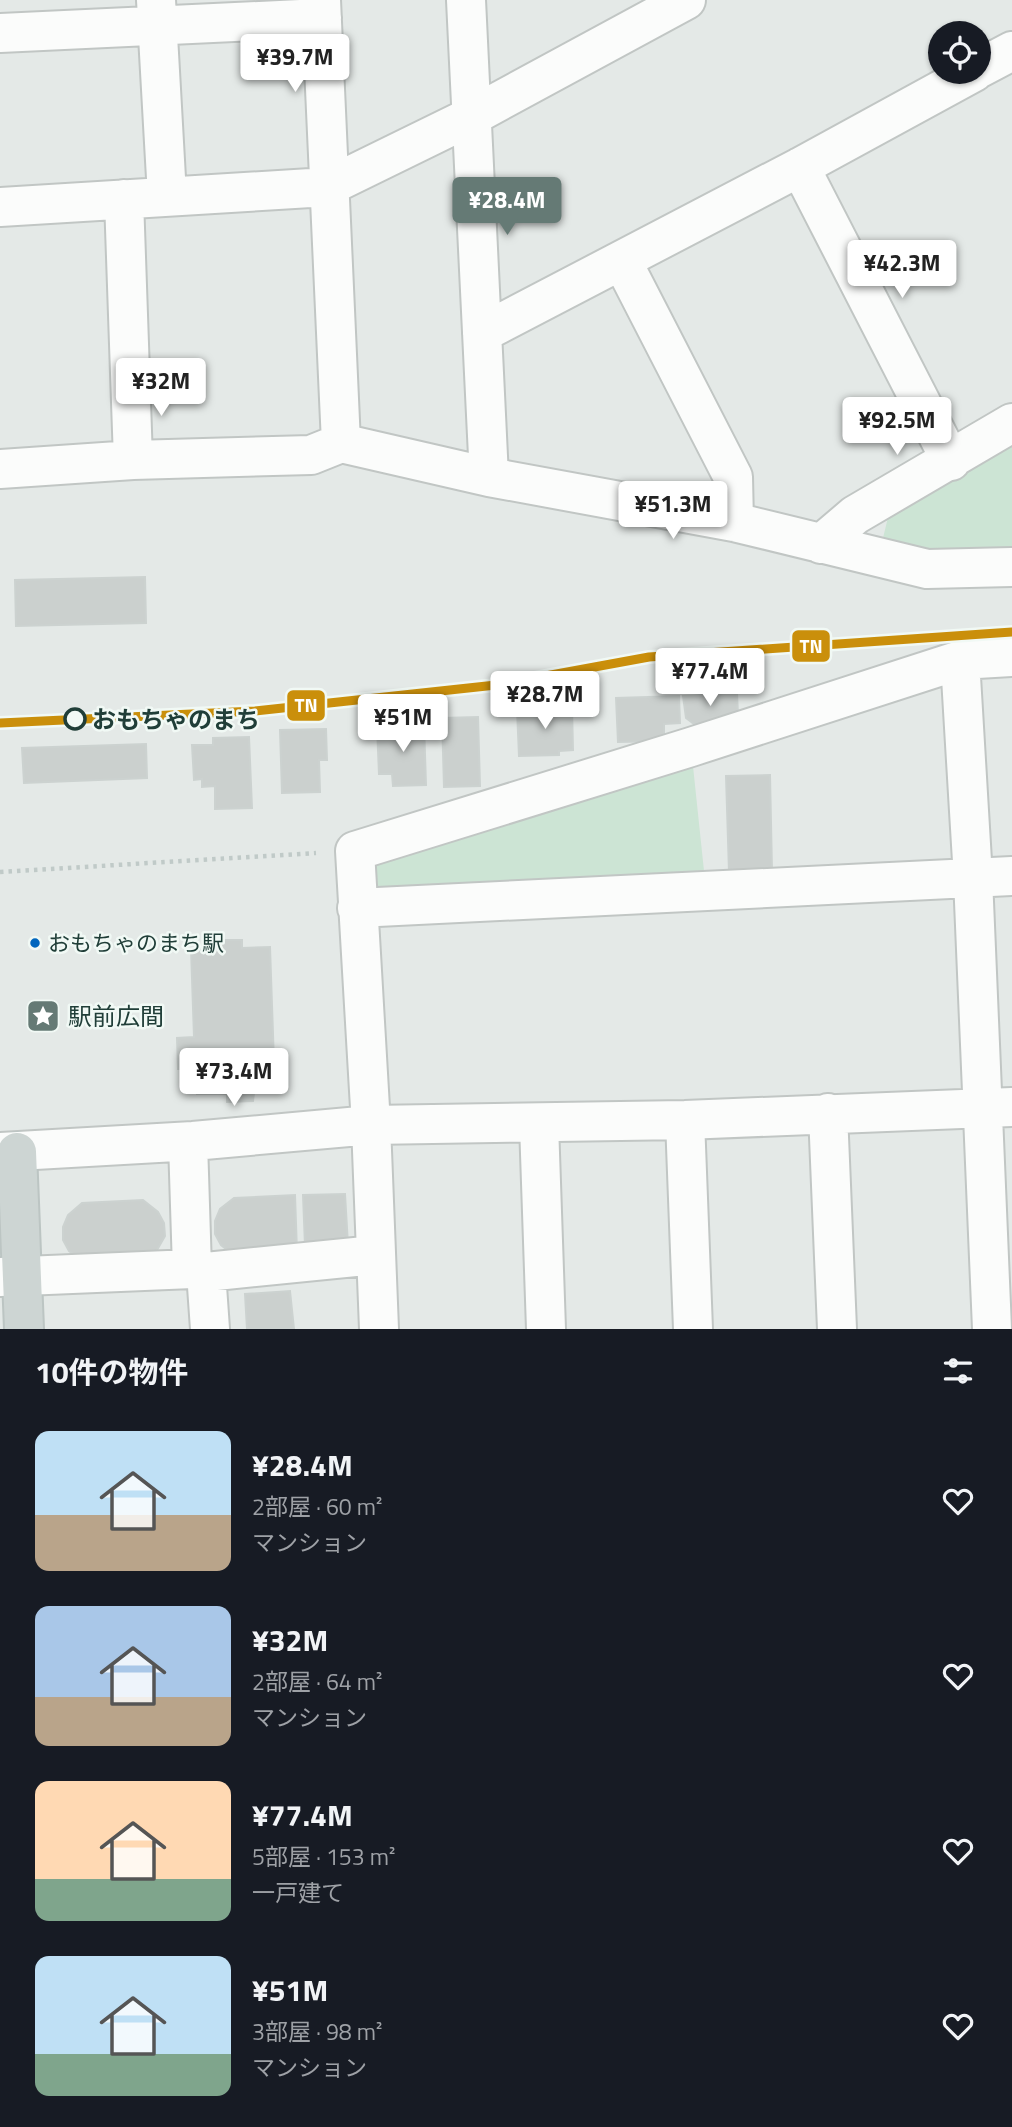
<!DOCTYPE html>
<html lang="ja">
<meta charset="utf-8">
<style>
body{margin:0;font-family:"Titillium Web","Noto Sans JP",sans-serif;background:#20242c;color:#f1f3f6;height:100vh;display:flex;flex-direction:column;font-size:26px;white-space:nowrap}
*{box-sizing:border-box;margin:0}
p{font-size:23px;color:#9ea1a6}
.icon{flex:none;width:38px;height:38px;fill:none;stroke:currentColor;stroke-width:2;stroke-linecap:round;stroke-linejoin:round}
.map{position:relative;height:1329px;overflow:hidden}
.panel{display:flex;flex-direction:column;background:#171b24;flex:1}
.panel>*{flex:none}
.buttons{position:absolute;left:928px;top:21px;display:grid;gap:14px}
.buttons a{display:grid;place-items:center;width:63px;height:63px;border-radius:50%;background:#171b24;box-shadow:0 2px 5px #0004;font-size:35px}
.price{position:absolute;translate:-50% -60px;padding:0 16px;border-radius:7px;background:#fff;color:#222;font-size:23px;line-height:46px;filter:drop-shadow(0 2px 4px #0008)}
.price::after{content:'';position:absolute;left:50%;top:42px;width:21px;height:16px;margin-left:-10px;background:inherit;clip-path:polygon(0 0,100% 0,50% 100%)}
.price.selected{background:#657a75;color:#fff}
ul{padding:0;list-style:none}
li{display:flex;align-items:center;gap:21px;height:175px;padding:0 35px}
li span{display:grid;place-items:center;flex:none;width:196px;height:140px;border-radius:14px;color:#555}
li>.icon{margin-inline-start:auto}
span .icon{width:84px;height:84px;fill:#fffc;stroke-width:1}
li b{font-size:30px}
h2{display:flex;justify-content:space-between;align-items:center;height:84px;padding:0 35px;font-size:30px}
.map>svg:first-child{display:block}
</style>
<div class="map">
<svg width="1012" height="1329" viewBox="0 0 1012 1329">
<rect width="100%" height="100%" fill="#e4e9e7"/>
<path fill="#cce4d4" d="M1012 438V552L935 554 883 538 890 509Z
M691 747 706 890 357 908 355 851Z"/>
<path fill="#cbd0ce" stroke="#ccd2d0" stroke-width="2" d="M145 577 146 623 16 626 15 580Z
M737 693 738 715 699 728 686 718 683 696Z
M679 696 680 723 664 724V741L618 742 616 698Z
M572 707 573 750 559 751V755L519 756 517 709Z
M478 717 480 786 444 787 442 718Z
M424 724 426 785 393 786 392 774H379L377 726Z
M326 729 327 760H319L320 792 282 793 280 730Z
M249 737 252 808 215 809V786L202 787V779L194 780 192 745H213V738Z
M146 744 147 778 24 783 22 748Z
M770 775 772 871 729 872 726 776Z
M220 940H242V948L270 947 275 1092 254 1093 253 1101 227 1102V1094H197L196 1069H178L177 1038 194 1037 191 949 220 948Z
M345 1194 348 1245 305 1246 303 1195Z
M295 1195 297 1252 231 1253 221 1245 215 1234V1221L220 1209 234 1198Z
M143 1200 158 1212 164 1223 165 1236 153 1257 80 1259 69 1251 63 1240V1227L68 1215 82 1203Z
M290 1291 294 1329H247L245 1294Z"/>
<g fill="none" stroke-linecap="round" stroke-linejoin="round">
<defs>
<path id="minor" d="M156 0 167 196
M466 0 489 477
M0 33 322 18
M978 69 1012 51
M800 167 951 461
M0 207 327 187 472 116 686 0
M622 261 733 477 734 522
M482 333 800 167 974 72
M341 443 489 477 734 522 927 569 1012 567
M133 460 311 455 341 443 321 0
M0 469 133 460 124 199
M821 544 855 515 1012 423
M960 660 973 878 992 1329
M357 908 1012 876
M828 1113 837 1329
M685 1120 693 1329
M539 1124 546 1329
M188 1142 192 1269
M0 1152 193 1141 371 1125 685 1120 1012 1107
M206 1272 210 1329
M0 1277 192 1269 206 1272 375 1255
M379 1329 371 1125 355 851 691 747 960 660 1012 657"/>
<path id="major" d="M17 1152 24 1329"/>
</defs>
<use href="#minor" stroke="#c1c6c4" stroke-width="42"/>
<use href="#major" stroke="#bcc5c3" stroke-width="42"/>
<path stroke="#c0cac8" stroke-width="4.5" stroke-dasharray="3.5 5" stroke-linecap="butt" d="M0 872 316 853"/>
<use href="#minor" stroke="#fbfcfb" stroke-width="38"/>
<use href="#major" stroke="#cdd5d3" stroke-width="38"/>
<defs>
<path id="rail-1" d="M0 723 255 711 496 685 649 657 1012 632"/>
</defs>
<use href="#rail-1" stroke="#f1f9f5" stroke-width="14"/>
<use href="#rail-1" stroke="#ca8f0b" stroke-width="9"/>
</g>
<defs>
<symbol id="sight-square" viewBox="-11 -11 22 22"><rect x="-9" y="-9" width="18" height="18" rx="4" fill="#657a75" stroke="#f1f9f5"/><path d="M0-6L1.8-2.2L6-1.7L2.9 1.2L3.7 5.4L0 3.3L-3.7 5.4L-2.9 1.2L-6-1.7L-1.8-2.2Z" fill="#fff"/></symbol>
</defs>
<g fill-rule="evenodd">
<use href="#sight-square" x="24" y="997" width="38" height="38"/>
</g>
<circle fill="#f1f9f5" stroke="#203e38" stroke-width="3.5" cx="75" cy="719" r="10"/>
<circle fill="#0065bd" stroke="#f1f9f5" stroke-width="2.5" cx="35" cy="943" r="6"/>
<g text-anchor="middle" dominant-baseline="central" stroke-width="5" stroke-linejoin="round" paint-order="stroke">
<g font-size="22" fill="#203e38" stroke="#f1f9f5" text-anchor="start">
<text x="48" y="943">おもちゃのまち駅</text>
</g>
<g font-size="24" font-weight="bold" fill="#203e38" stroke="#f1f9f5" text-anchor="start">
<text x="92" y="719">おもちゃのまち</text>
</g>
<g font-size="24" fill="#203e38" stroke="#f1f9f5" text-anchor="start">
<text x="68" y="1016">駅前広間</text>
</g>
</g>
<g stroke="#f1f9f5" stroke-width="2.5">
<rect x="791" y="629" width="40" height="34" rx="7" fill="#ca8f0b"/>
<rect x="286" y="689" width="40" height="33" rx="7" fill="#ca8f0b"/>
</g>
<g font-size="19" text-anchor="middle" font-weight="bold" fill="#fff">
<text x="811" y="653">TN</text>
<text x="306" y="712">TN</text>
</g>
</svg>
<div class="buttons">
<a><svg class="icon" aria-label="locate" viewBox="0 0 24 24"><circle cx="12" cy="12" r="6"/><path d="M12 2v4M12 18v4M2 12h4M18 12h4"/></svg></a>
</div>
<b class="price" style="left:295px;top:94px">¥39.7M</b>
<b class="price selected" style="left:507px;top:237px">¥28.4M</b>
<b class="price" style="left:902px;top:300px">¥42.3M</b>
<b class="price" style="left:161px;top:418px">¥32M</b>
<b class="price" style="left:897px;top:457px">¥92.5M</b>
<b class="price" style="left:673px;top:541px">¥51.3M</b>
<b class="price" style="left:710px;top:708px">¥77.4M</b>
<b class="price" style="left:545px;top:731px">¥28.7M</b>
<b class="price" style="left:403px;top:754px">¥51M</b>
<b class="price" style="left:234px;top:1108px">¥73.4M</b>
</div>
<section class="panel">
<h2>10件の物件<svg class="icon" aria-label="filters" viewBox="0 0 24 24"><path d="M4 7h16M4 17h16"/><circle cx="9" cy="7" r="2"/><circle cx="15" cy="17" r="2"/></svg></h2>
<ul>
<li><span style="background:linear-gradient(#bfe0f5 60%,#b9a48a 0)"><svg class="icon" aria-label="home" viewBox="0 0 24 24"><path d="M3 11l9-7 9 7M6 9v11h12V9"/></svg></span><div><b>¥28.4M</b><p>2部屋 · 60 m²</p><p>マンション</p></div><svg class="icon" aria-label="heart" viewBox="0 0 24 24"><path d="M12 20l-8-8c-3-5 5-10 8-4 3-6 11-1 8 4z"/></svg></li>
<li><span style="background:linear-gradient(#a9c7e8 65%,#b9a48a 0)"><svg class="icon" aria-label="home" viewBox="0 0 24 24"><path d="M3 11l9-7 9 7M6 9v11h12V9"/></svg></span><div><b>¥32M</b><p>2部屋 · 64 m²</p><p>マンション</p></div><svg class="icon" aria-label="heart" viewBox="0 0 24 24"><path d="M12 20l-8-8c-3-5 5-10 8-4 3-6 11-1 8 4z"/></svg></li>
<li><span style="background:linear-gradient(#ffd9b3 70%,#7fa58c 0)"><svg class="icon" aria-label="home" viewBox="0 0 24 24"><path d="M3 11l9-7 9 7M6 9v11h12V9"/></svg></span><div><b>¥77.4M</b><p>5部屋 · 153 m²</p><p>一戸建て</p></div><svg class="icon" aria-label="heart" viewBox="0 0 24 24"><path d="M12 20l-8-8c-3-5 5-10 8-4 3-6 11-1 8 4z"/></svg></li>
<li><span style="background:linear-gradient(#bfe0f5 70%,#7fa58c 0)"><svg class="icon" aria-label="home" viewBox="0 0 24 24"><path d="M3 11l9-7 9 7M6 9v11h12V9"/></svg></span><div><b>¥51M</b><p>3部屋 · 98 m²</p><p>マンション</p></div><svg class="icon" aria-label="heart" viewBox="0 0 24 24"><path d="M12 20l-8-8c-3-5 5-10 8-4 3-6 11-1 8 4z"/></svg></li>
</ul>
</section>
